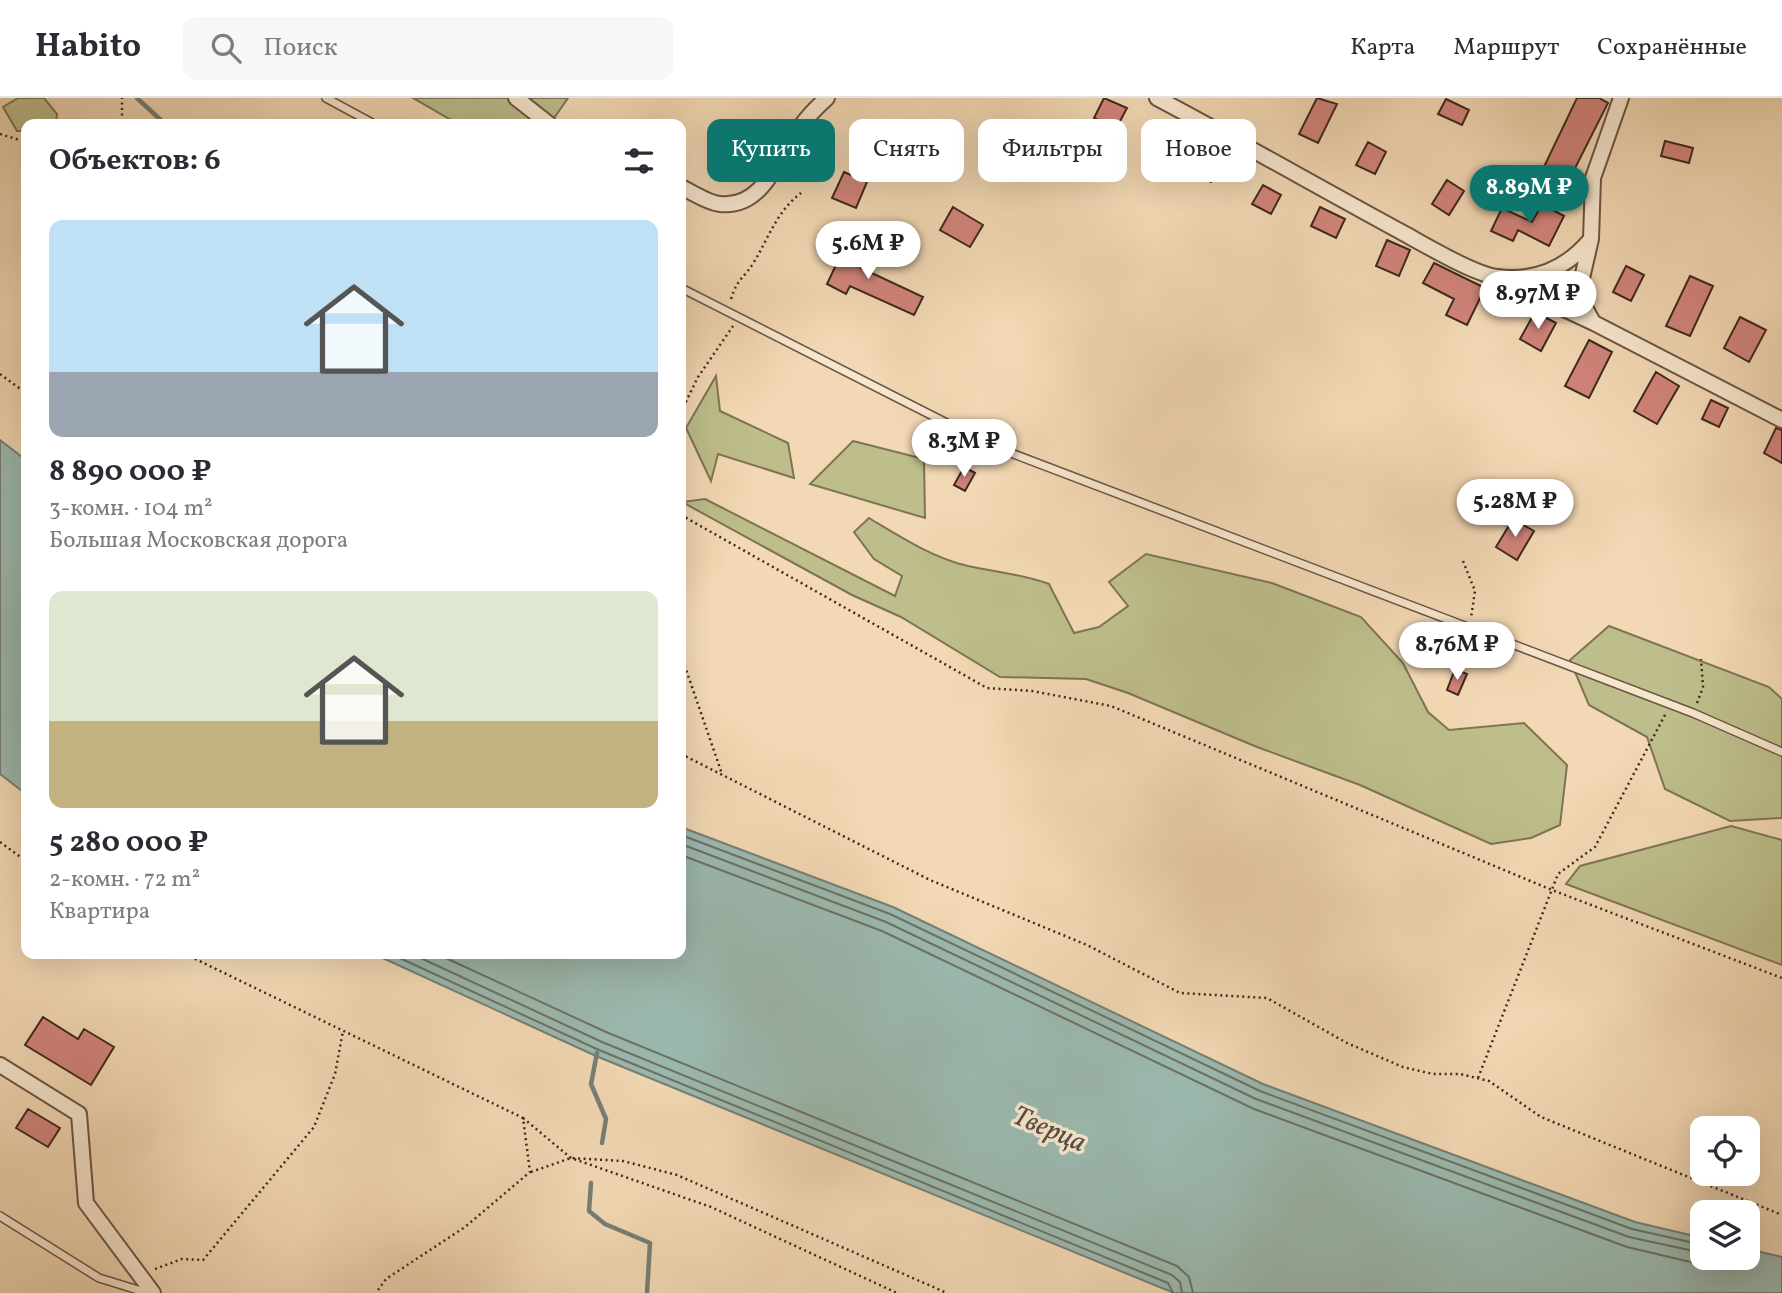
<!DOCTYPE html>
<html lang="ru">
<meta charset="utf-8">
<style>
body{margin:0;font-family:Vollkorn,serif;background:#f7f7f7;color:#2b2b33;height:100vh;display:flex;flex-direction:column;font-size:26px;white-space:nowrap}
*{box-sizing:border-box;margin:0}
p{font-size:23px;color:#7c7c81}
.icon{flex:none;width:38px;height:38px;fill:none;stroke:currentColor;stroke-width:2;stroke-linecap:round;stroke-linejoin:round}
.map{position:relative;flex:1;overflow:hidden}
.drawer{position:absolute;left:21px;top:21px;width:665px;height:840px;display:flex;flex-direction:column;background:#fff;border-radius:14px;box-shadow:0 7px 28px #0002}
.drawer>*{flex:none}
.hud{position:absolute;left:707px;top:21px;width:665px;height:63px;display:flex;gap:14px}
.fabs{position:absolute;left:1690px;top:1018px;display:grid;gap:14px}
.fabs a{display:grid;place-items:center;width:70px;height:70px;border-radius:14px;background:#fff;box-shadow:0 7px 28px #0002;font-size:35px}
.price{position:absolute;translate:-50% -60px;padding:0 16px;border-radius:24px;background:#fff;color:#222;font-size:23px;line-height:46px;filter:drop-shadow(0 2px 4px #0008)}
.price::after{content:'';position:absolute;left:50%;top:42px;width:21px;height:16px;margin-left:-10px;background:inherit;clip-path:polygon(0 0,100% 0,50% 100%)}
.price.active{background:#0f766e;color:#fff}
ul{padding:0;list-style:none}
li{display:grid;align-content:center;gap:14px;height:371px;padding:0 28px}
li span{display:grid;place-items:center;height:217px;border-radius:14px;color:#555}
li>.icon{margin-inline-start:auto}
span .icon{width:126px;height:126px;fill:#fffc;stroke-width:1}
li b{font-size:30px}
h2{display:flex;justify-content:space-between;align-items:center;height:84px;padding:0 28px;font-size:30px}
.tag{padding:0 24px;border-radius:14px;background:#fff;box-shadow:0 7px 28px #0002;font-size:24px;line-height:63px}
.tag.active{background:#0f766e;color:#fff}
header{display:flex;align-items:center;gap:42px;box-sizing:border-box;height:98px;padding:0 35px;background:#fff;border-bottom:2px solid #e1e1e2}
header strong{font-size:33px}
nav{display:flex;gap:38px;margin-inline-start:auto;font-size:24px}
.search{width:490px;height:63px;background:#f7f7f7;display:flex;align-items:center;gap:18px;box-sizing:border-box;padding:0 24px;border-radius:14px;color:#7c7c81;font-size:26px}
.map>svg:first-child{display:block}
</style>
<header>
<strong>Habito</strong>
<div class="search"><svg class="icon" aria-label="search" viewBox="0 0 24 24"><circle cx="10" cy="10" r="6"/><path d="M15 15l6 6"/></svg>Поиск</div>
<nav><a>Карта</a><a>Маршрут</a><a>Сохранённые</a></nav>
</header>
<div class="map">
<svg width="1782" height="1195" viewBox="0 0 1782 1195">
<rect width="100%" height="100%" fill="#f2d8b4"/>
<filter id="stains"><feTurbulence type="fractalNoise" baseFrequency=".00286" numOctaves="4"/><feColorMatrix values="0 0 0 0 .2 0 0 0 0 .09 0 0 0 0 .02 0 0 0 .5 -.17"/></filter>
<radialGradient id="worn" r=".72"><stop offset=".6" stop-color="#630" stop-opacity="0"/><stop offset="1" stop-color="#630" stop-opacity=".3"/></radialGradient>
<path fill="#bdbe8b" stroke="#7e7454" stroke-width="2" d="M18 0H44L57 16 56 26H26V33H17L3 9Z
M413 0H568L550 26H458Z
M716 278 720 313 788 345 794 380 718 356 711 383 686 330Z
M853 343 924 361 925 420 810 386Z
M705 401 895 498 902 478 874 461 854 434 869 420C899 438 933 460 968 468 996 474 1022 476 1049 486L1074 535 1099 529 1128 508 1109 484 1146 456 1272 485 1361 519 1403 565 1428 614 1449 632 1524 625 1567 667 1560 727 1531 740 1491 746 1360 687 1257 649 1128 595 1086 581 1000 579 901 519 852 497 682 404Z
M1609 528 1769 589 1782 601V720L1730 723 1665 691 1647 639 1589 607 1570 562Z
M1731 728 1782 742V867L1566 786 1580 768Z"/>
<path fill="#9bb9af" stroke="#767f75" stroke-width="2" d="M0 342 26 362V696L0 676Z
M681 729 893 809 1263 986 1635 1124 1703 1140V1160H1748V1151L1782 1159V1195H1174L596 958 374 856H681Z"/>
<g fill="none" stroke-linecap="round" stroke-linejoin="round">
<path stroke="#6d7166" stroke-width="2" d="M681 737 890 816 1260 993 1632 1131 1703 1147
M681 746 886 824 1256 1001 1629 1139 1703 1155
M681 757 882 833 1254 1011 1627 1149 1699 1166 1718 1160
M391 856 599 952 1168 1185 1173 1195
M412 856 602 944 1172 1177 1180 1184 1182 1195
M437 856 606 934 1177 1168 1189 1179 1193 1195"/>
<path stroke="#767f75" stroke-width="4.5" d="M137 0 165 26
M597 955 591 986 606 1021 602 1045
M591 1085 589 1113 605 1126 650 1145 647 1195"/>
</g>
<path fill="#d1847b" stroke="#3f291e" stroke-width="2" d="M1104 0 1127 10 1116 31 1094 20Z
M1317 0 1337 6 1318 45 1299 36Z
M1577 0H1599L1608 5 1566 88 1541 75Z
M1446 1 1469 12 1462 27 1438 16Z
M1160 29 1182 39 1180 43 1221 61 1211 84 1191 75 1194 68 1151 48Z
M1665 43 1693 50 1689 65 1661 58Z
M1368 44 1386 54 1375 76 1356 67Z
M844 74 867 84 856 110 832 100Z
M1447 82 1464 93 1449 117 1432 106Z
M1263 87 1281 97 1271 116 1252 106Z
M1542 106 1564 118 1549 148 1518 132 1513 143 1491 133 1502 110 1532 124Z
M953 109 983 127 970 149 940 132Z
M1320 109 1345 121 1336 140 1311 128Z
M1387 142 1410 152 1399 178 1376 168Z
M834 145 866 160 861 170 923 199 914 217 850 188 846 196 827 186 836 167 826 162Z
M1434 165 1485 190 1467 227 1446 217 1454 201 1423 185Z
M1626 168 1644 177 1631 203 1613 194Z
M1690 178 1713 188 1690 238 1666 228Z
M1535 214 1556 225 1541 253 1520 241Z
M1740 219 1766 232 1749 264 1724 250Z
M1589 242 1612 254 1589 300 1565 288Z
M1656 274 1679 288 1657 326 1634 313Z
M1711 302 1728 310 1719 329 1702 321Z
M1776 330 1782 332V365L1764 355Z
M964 369 975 375 965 393 954 387Z
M1513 421 1534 433 1517 462 1496 449Z
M1455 571 1467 576 1458 597 1447 592Z
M43 919 78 941 84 931 114 949 91 987 25 947Z
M28 1011 60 1030 48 1049 16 1030Z"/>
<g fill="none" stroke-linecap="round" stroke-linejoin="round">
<defs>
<path id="lane" d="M326 0 374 26
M681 190 990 347 1693 615 1782 654
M0 1118 99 1180 148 1195"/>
<path id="street" d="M516 0 549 26
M1157 0C1240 44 1322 91 1405 136 1427 148 1474 176 1497 179 1535 184 1566 171 1591 141
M681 89C692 94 708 105 720 106 765 111 779 56 801 28 808 18 818 8 827 0
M1502 182 1594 225 1782 322
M1593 224 1582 204 1580 189 1591 141 1593 80 1621 0
M0 967 79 1016 86 1105 153 1195"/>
</defs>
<use href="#lane" stroke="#6c5544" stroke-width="10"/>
<use href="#street" stroke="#6c5544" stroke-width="18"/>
<path stroke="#3f291e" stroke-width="2.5" stroke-dasharray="2 3.5" stroke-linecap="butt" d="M118 26 122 24V0
M0 36 26 44
M731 201C738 179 743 182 754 164 769 139 777 113 801 95
M0 276 26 295
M681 314 698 279 733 228
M681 417 987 590 1032 593 1111 608 1552 792 1782 880
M1463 463 1475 493 1471 520
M681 557 722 676
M1697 605 1703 589 1701 561
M681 656 930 782 1087 847 1180 895 1267 900 1347 945 1403 969 1433 976H1460L1489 983 1541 1019 1782 1117
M0 744 26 763
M185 856 523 1020 530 1074 465 1129 386 1181 376 1195
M1478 980 1558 776 1595 749 1666 615
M523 1020 571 1060 711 1109 897 1195
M531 1074 571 1060 623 1063 677 1077 947 1195
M155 1171 182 1161 203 1162 314 1029 335 976 343 933"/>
<use href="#lane" stroke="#f7e6ce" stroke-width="7"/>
<use href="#street" stroke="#f7e6ce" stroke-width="14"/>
</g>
<g text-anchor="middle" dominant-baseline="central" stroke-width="7" stroke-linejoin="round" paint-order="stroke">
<g font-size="28" font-style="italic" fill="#564d42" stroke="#f7e6ce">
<text transform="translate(1049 1032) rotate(23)">Тверца</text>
</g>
</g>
<rect width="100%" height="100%" filter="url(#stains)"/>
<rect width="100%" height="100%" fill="url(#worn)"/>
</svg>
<div class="fabs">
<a><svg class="icon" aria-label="locate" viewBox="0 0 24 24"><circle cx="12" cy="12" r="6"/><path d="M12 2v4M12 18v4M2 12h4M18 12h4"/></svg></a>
<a><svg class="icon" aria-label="layers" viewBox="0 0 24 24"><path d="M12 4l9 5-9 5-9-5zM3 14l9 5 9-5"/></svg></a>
</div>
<b class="price active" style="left:1529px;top:127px">8.89M ₽</b>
<b class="price" style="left:868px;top:183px">5.6M ₽</b>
<b class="price" style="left:1538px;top:233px">8.97M ₽</b>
<b class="price" style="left:964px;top:381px">8.3M ₽</b>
<b class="price" style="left:1515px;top:441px">5.28M ₽</b>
<b class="price" style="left:1457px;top:584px">8.76M ₽</b>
<div class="hud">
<a class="tag active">Купить</a>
<a class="tag">Снять</a>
<a class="tag">Фильтры</a>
<a class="tag">Новое</a>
</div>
<section class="drawer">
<h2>Объектов: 6<svg class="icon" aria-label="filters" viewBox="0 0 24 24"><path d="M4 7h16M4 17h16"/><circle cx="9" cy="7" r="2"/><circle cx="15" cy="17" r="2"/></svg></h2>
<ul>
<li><span style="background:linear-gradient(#bfe0f5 70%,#9aa5b1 0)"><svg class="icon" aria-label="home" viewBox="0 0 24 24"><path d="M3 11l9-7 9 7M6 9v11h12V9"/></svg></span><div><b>8 890 000 ₽</b><p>3-комн. · 104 m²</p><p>Большая Московская дорога</p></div></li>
<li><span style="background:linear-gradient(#dfe7d0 60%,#c2b280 0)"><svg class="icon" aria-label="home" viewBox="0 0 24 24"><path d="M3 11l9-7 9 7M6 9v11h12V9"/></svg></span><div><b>5 280 000 ₽</b><p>2-комн. · 72 m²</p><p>Квартира</p></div></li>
</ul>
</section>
</div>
